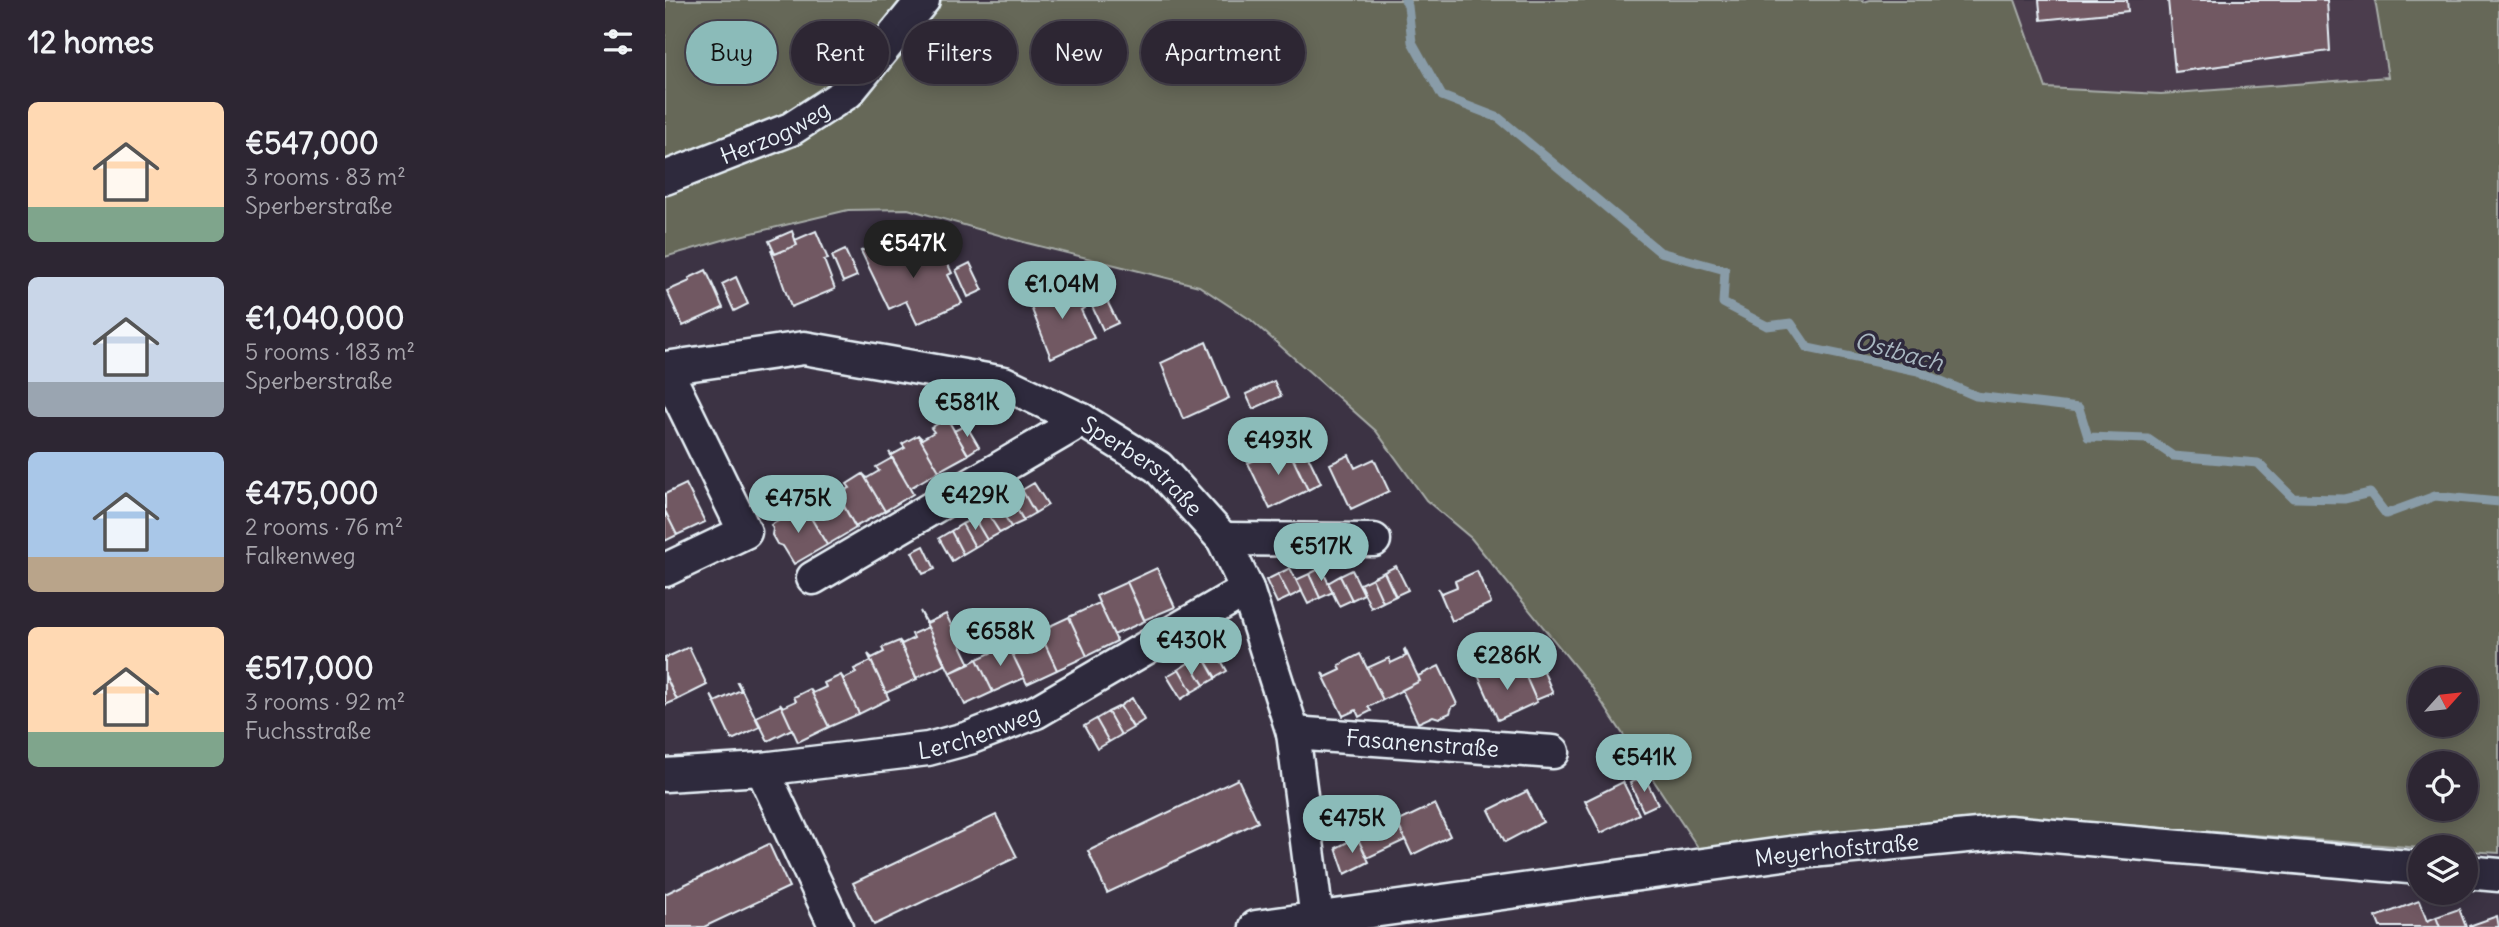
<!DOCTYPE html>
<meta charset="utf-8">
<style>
body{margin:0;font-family:Delius,sans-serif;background:#39323f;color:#f1f3f6;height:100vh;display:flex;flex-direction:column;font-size:26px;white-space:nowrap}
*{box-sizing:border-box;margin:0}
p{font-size:23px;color:#a7a5ac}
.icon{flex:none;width:38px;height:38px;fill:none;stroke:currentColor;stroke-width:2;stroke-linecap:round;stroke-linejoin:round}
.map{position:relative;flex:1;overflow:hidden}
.details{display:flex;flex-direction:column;background:#2d2633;width:665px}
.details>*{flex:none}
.hud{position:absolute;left:21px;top:21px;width:665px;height:63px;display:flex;gap:14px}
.needle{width:46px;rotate:63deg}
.fabs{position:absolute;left:1743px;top:667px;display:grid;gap:14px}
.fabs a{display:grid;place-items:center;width:70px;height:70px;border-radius:50%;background:#2d2633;box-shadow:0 4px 18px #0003,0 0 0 2px #48434e;font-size:35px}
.price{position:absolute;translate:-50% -60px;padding:0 16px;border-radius:24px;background:#8bbbb9;color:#111;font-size:23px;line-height:46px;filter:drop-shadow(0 2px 4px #0008)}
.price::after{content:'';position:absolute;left:50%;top:42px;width:21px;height:16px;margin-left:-10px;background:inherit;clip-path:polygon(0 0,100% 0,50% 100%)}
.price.active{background:#222;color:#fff}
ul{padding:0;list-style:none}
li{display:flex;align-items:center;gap:21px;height:175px;padding:0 28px}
li span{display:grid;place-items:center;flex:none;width:196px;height:140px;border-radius:10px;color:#555}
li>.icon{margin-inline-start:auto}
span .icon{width:84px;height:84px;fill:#fffc;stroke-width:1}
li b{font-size:30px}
h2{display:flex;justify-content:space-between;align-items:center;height:84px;padding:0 28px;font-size:30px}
.chip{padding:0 24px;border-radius:32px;background:#2d2633;box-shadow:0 4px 18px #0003,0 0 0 2px #48434e;font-size:24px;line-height:63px}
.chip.active{background:#8bbbb9;color:#111}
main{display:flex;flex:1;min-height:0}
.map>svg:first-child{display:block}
</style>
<main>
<section class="details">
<h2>12 homes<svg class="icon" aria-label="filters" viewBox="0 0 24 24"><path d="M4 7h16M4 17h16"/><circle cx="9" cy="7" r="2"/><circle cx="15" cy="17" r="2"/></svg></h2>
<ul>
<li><span style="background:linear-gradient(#ffd9b3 75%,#7fa58c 0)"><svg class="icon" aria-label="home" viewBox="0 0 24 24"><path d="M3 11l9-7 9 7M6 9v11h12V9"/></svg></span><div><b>€547,000</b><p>3 rooms · 83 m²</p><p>Sperberstraße</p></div></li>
<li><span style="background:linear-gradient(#c9d6e8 75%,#9aa5b1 0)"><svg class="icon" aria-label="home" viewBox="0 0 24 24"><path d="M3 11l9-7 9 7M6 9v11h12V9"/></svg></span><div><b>€1,040,000</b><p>5 rooms · 183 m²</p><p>Sperberstraße</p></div></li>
<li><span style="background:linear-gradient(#a9c7e8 75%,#b9a48a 0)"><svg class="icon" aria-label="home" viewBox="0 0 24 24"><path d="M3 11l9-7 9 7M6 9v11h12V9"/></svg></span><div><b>€475,000</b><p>2 rooms · 76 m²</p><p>Falkenweg</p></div></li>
<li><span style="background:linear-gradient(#ffd9b3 75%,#7fa58c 0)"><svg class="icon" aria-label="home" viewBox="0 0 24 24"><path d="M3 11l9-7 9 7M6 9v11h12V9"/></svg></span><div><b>€517,000</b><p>3 rooms · 92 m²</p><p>Fuchsstraße</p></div></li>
</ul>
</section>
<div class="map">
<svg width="1834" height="927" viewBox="0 0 1834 927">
<rect width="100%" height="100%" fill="#3c3344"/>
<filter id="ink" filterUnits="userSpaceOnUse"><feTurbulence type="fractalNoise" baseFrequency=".0143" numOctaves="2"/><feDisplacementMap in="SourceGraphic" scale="14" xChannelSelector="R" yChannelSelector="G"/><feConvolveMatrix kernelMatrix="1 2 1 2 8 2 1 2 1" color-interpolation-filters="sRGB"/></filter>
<g filter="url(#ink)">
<path fill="#4c3e4d" d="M1350 0H1710L1724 77 1496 94 1381 88Z"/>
<path fill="#666758" stroke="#a7aca8" stroke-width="2" fill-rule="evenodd" d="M0 0H1198L1199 2 1205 0H1350L1381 88 1496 94 1723 77 1710 0H1834V853L1801 851V847L1755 848 1344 816 1036 852 926 686 806 538 761 500 711 431 586 320 534 286 362 243 243 209 183 210 58 240 0 257ZM1755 679H1801V724H1755ZM1755 763H1801V808H1755Z"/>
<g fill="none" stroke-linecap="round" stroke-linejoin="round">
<path stroke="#899ca8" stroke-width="9" d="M740 0 743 6 747 42 777 96 834 118 995 252 1060 270 1058 303 1102 326 1126 323 1143 348 1253 371 1311 396 1414 408 1423 437 1483 439 1508 456 1593 463 1628 498 1679 499 1705 493 1721 514 1770 496 1834 502"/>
</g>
<path fill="#715962" stroke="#e8f1f8" stroke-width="2" d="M1374 0H1462L1463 11 1376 20Z
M1503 0H1662L1665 51 1510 72Z
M127 231 132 245 110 254 104 241Z
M151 231 163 259 159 260 170 289 126 307 106 250 110 254 132 245 130 240Z
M223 237 236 264 274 246 287 273 283 275 297 303 252 324 241 301 224 309 196 251Z
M180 250 192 276 178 282 167 256Z
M305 263 318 290 303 297 291 270Z
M41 270 58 308 18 326 2 291 25 281 24 278Z
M71 277 83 304 69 311 57 284Z
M407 282 420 308 416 310 429 338 386 358 364 302 367 306 389 296 387 291Z
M440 297 453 323 438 330 426 304Z
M541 342 564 398 518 419 496 363Z
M609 381 616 396 588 409 581 394Z
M282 418 303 455 274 471 253 435 257 439 269 432 266 428Z
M301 425 314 447 303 454 289 431Z
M253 435 274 471 245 488 224 452 227 455 240 448 237 444Z
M621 445 643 490 605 509 583 463Z
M641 452 656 483 643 490 628 458Z
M684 455 690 468 709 459 724 491 686 509 665 464Z
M227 458 248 494 220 511 198 474 202 478 214 471 211 467Z
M198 474 220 511 190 527 173 494 185 488 182 484Z
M369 483 383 505 370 513 357 490Z
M21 484 40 522 12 535 0 511V494Z
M357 490 370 513 358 520 345 497Z
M170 491 191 528 162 545 140 508 144 511 156 504 154 500Z
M345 497 359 521 346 527 333 504Z
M333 504 346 527 335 533 321 511Z
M139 506 162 545 129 564 118 546 112 544 107 535 108 529 106 525Z
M0 511 12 535 0 541Z
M321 511 335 533 322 540 309 518Z
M309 518 322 540 310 547 297 524Z
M297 524 310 547 298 554 286 531Z
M286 531 298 554 287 561 274 538Z
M259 546 270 569 258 574 247 552Z
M731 566 743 590 730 596 719 572Z
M492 568 510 607 479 620 462 582Z
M625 568 637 591 625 597 613 574Z
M656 568 668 592 655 598 644 574Z
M687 570 699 594 687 600 675 576Z
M812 571 826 603 787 621 773 588 777 593 792 587 790 581Z
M719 572 731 596 718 602 707 578Z
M613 574 625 597 612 603 601 580Z
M644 574 655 598 643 604 631 580Z
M675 576 687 600 674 606 663 583Z
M707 578 718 602 706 608 695 584Z
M462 582 480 621 449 635 431 596Z
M434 603 452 641 422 656 404 617Z
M255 611 262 623 281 614 305 664 285 673Z
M404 617 422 656 392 670 374 631Z
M263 627 280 665 251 678 234 640 237 644 249 638 247 634Z
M374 631 392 670 362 684 343 645Z
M234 641 252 679 221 693 203 654 207 658 219 652 217 648Z
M343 645 359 678 328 692 312 659Z
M24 647 42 685 12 700 0 675V658Z
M549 648 562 671 550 678 537 655Z
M740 649 755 681 718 700 702 668 724 658 726 663 741 656 739 650Z
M695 654 718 700 703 707 706 711 694 717 691 710 678 716 657 673 661 677 676 670 674 665Z
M537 655 551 678 539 685 525 662Z
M312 659 328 692 300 705 285 673Z
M206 661 224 699 194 714 176 675 179 679 191 673 189 669Z
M525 662 539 685 527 692 514 669Z
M875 663 888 693 871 700 858 670Z
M774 666 792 704 787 707 785 713 774 718 768 716 753 723 737 690 755 681 753 676Z
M834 666 839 678 858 670 872 702 833 720 813 675Z
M514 669 527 692 516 699 502 676Z
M0 675 12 700 0 705Z
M176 675 194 714 164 727 145 689 148 693 161 687 159 683Z
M72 682H73L95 727 67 740 46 695 50 702 76 690Z
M145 689 164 727 133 742 115 703 118 707 131 701 129 697Z
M467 698 479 720 468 727 455 706Z
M116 705 127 729 103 741 91 717Z
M455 706 468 728 456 735 443 712Z
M443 712 456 735 444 742 431 719Z
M431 719 444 742 432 749 419 726Z
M979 776 993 804 978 811 965 783Z
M573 779 593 822 442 893 423 851Z
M958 782 974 814 936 833 920 801Z
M862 791 878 822 840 842 824 810Z
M701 803 707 816 725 808 740 840 702 858 682 816 683 811Z
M770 804 785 836 747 855 732 822Z
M331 815 352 857 209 925 188 883Z
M692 837 704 862 680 874 671 848Z
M104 844 124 887 39 927H0V894Z
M1754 901 1762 921 1771 917 1775 927H1715L1711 917Z
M1794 909 1801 927H1775L1771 917Z
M1832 916 1834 927H1804V926Z"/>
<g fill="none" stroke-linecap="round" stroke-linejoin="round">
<defs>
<g id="minor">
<path id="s1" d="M0 178 126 129 183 92 258 0"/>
<path id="s2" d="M0 368 139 348 339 383 417 420 493 467 558 539 582 589 628 733 652 919"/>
<path d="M0 368 80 532 0 570"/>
<path d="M558 539 709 540"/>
<path d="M148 578 417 420"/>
<path id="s3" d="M628 733 888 752"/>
<path d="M97 769 171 927"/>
<path id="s4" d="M0 775 97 769 263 749 304 738 371 712 582 589"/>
<path d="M1801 872 1834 875"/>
<path id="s5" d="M591 927 1125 853 1344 832 1755 868"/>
</g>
</defs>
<use href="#minor" stroke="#e8f1f8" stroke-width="37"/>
<use href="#minor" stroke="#2f2a3d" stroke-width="32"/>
</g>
</g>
<g text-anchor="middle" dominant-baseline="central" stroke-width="7" stroke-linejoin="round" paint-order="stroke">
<g font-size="23" fill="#e8f1f8" stroke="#2f2a3d">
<text stroke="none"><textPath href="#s1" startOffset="119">Herzogweg</textPath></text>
<text stroke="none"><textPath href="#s2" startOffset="506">Sperberstraße</textPath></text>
<text stroke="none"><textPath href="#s4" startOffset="318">Lerchenweg</textPath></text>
<text stroke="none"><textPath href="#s3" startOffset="130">Fasanenstraße</textPath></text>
<text stroke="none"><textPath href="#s5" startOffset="586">Meyerhofstraße</textPath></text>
</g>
<g font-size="24" font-style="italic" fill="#a9b8c2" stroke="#2f2a3d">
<text transform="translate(1234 351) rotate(15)">Ostbach</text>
</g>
</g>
</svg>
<div class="fabs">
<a><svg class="needle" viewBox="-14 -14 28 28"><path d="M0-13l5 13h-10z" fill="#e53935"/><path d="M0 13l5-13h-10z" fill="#a7a5ac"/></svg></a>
<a><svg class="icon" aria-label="locate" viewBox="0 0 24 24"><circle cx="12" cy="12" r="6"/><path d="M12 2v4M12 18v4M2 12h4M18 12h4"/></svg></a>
<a><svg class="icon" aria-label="layers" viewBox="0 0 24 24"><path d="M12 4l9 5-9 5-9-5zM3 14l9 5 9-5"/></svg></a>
</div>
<b class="price active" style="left:248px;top:280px">€547K</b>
<b class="price" style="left:397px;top:321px">€1.04M</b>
<b class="price" style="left:302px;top:439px">€581K</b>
<b class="price" style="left:613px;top:477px">€493K</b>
<b class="price" style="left:310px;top:532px">€429K</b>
<b class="price" style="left:133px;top:535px">€475K</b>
<b class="price" style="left:656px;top:583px">€517K</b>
<b class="price" style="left:335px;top:668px">€658K</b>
<b class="price" style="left:526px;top:677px">€430K</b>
<b class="price" style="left:842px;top:692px">€286K</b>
<b class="price" style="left:979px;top:794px">€541K</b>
<b class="price" style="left:687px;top:855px">€475K</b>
<div class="hud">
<a class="chip active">Buy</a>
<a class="chip">Rent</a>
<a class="chip">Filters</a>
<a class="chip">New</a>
<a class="chip">Apartment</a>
</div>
</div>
</main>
